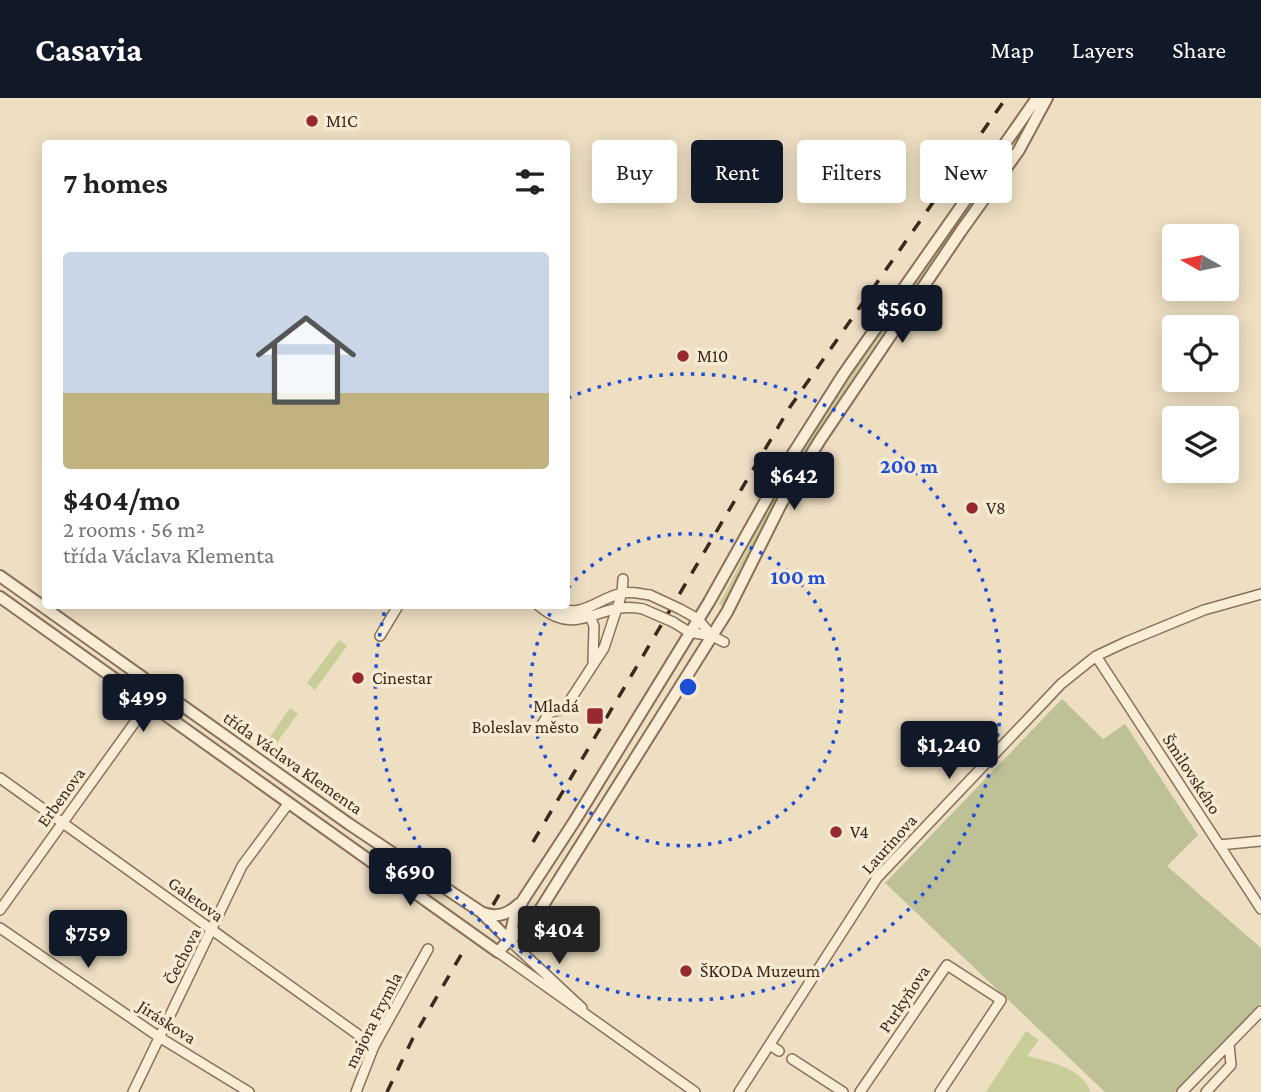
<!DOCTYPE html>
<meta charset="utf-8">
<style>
body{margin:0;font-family:"Crimson Pro",serif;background:#f2f2f2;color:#202124;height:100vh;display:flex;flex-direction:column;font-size:26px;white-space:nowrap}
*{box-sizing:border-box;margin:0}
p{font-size:23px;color:#757577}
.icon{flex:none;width:38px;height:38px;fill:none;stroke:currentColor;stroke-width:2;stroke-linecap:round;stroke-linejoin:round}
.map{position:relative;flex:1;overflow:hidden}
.panel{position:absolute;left:42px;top:42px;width:528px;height:469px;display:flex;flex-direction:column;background:#fff;border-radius:7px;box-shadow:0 4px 18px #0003}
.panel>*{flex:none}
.banner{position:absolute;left:592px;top:42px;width:564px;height:63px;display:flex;gap:14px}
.needle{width:46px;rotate:279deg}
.tools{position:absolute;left:1162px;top:126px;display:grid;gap:14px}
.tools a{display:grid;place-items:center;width:77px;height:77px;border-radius:7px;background:#fff;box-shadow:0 4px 18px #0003;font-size:35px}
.price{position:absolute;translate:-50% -60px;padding:0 16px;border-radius:7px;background:#111827;color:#fff;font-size:23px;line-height:46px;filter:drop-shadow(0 2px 4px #0008)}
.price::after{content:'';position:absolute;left:50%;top:42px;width:21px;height:16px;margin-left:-10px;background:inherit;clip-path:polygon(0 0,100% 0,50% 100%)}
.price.selected{background:#222;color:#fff}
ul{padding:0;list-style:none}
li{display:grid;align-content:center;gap:14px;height:371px;padding:0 21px}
li span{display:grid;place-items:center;height:217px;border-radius:7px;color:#555}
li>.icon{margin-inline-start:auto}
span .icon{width:126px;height:126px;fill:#fffc;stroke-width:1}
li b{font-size:30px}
h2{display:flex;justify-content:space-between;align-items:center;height:84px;padding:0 21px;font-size:30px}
.tag{padding:0 24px;border-radius:7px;background:#fff;box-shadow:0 4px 18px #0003;font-size:24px;line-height:63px}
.tag.selected{background:#111827;color:#fff}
header{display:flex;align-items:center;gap:42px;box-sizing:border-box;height:98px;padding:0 35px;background:#111827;color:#fff}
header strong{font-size:33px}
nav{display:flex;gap:38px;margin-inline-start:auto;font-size:24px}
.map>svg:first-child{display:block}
</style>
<header>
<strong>Casavia</strong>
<nav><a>Map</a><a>Layers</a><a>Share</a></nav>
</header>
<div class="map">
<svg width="1261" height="994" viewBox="0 0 1261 994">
<rect width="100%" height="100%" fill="#eedfc3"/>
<path fill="#c9cd97" d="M988 85 872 251 814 340 760 433 723 508 719 506C740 468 757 429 778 392 841 285 913 186 985 86Z
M339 542 347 548 315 592 307 585Z
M290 610 298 616 275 647 268 642Z
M1026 933 1039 942 1027 958C1050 964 1081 969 1091 994H986Z"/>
<path fill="#bec196" d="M1062 601 1103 641 1125 626 1198 737 1167 768 1261 850V905L1175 994H1105L885 785Z"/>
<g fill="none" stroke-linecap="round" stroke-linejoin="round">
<defs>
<path id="minor" d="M539 508C579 542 600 501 643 511
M554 509C584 521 596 501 622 495 632 493 641 496 650 497
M680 511 698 521 712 538
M589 516 594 528 593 563
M673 524 689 534 712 538 724 544
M380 538 398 508
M1096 558 1261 811
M541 628 549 615 565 610 604 550 622 495 623 481
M0 680 374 948
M1219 747 1261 743
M0 812 158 592
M0 830 159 939 249 994
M509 842 582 910
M498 854 695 994
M770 947 779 953
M792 961 843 994
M133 994 242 768 288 706
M356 994 374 948 428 851
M739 994 877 780 1061 586 1096 558 1126 544 1204 512 1261 496
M860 994 947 867 1001 902 940 994
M1182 994 1261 913
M1206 994 1231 967 1229 946"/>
<path id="tertiary" d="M0 478 349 726 481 814 509 842
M0 499 498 854 509 842 527 829 540 812 727 514 781 406 820 342 961 133 1019 52 1047 0
M483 815C498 820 508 816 519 806
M509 842 514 821 523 802 574 724 709 504 784 370 843 277 1037 0"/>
</defs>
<use href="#minor" stroke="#89705a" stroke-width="12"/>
<use href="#tertiary" stroke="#89705a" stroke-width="14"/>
<use href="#minor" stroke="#f9edd7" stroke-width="9"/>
<use href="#tertiary" stroke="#f9edd7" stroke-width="10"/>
<path stroke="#39291e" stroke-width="3.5" stroke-dasharray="12 12" stroke-linecap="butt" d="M533 744 790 309 1006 0
M493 807 500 795
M387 994 413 940 465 850"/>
<defs>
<path id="minor-bridge" d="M650 497 680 511
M643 511 673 524"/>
</defs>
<use href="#minor-bridge" stroke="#89705a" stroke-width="12" stroke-linecap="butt"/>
<use href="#minor-bridge" stroke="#f9edd7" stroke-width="9"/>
</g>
<g fill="none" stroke="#1d4ed8" stroke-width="3.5" stroke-dasharray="3.5 7">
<path d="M568 490A156 156 0 1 1 554 509"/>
<path d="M568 300A313 313 0 1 1 386 508"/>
</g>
<g fill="#982930" stroke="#f6ead3" stroke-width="2.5">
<circle cx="312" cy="23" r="7"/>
<circle cx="683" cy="258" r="7"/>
<circle cx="972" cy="410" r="7"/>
<circle cx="358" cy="580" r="7"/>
<rect x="586" y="609" width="18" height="18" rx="3.5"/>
<circle cx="836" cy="734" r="7"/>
<circle cx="686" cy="873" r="7"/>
</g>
<g text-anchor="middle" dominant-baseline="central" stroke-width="7" stroke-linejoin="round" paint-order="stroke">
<g font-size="18" fill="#39291e" stroke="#f6ead3" text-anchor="start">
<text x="326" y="23">M1C</text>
<text x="697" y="258">M10</text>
<text x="986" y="410">V8</text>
<text x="372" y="580">Cinestar</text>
<text x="579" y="608" text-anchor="end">Mladá<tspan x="579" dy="21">Boleslav město</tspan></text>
<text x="850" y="734">V4</text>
<text x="700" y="873">ŠKODA Muzeum</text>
</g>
<g font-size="18" fill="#39291e" stroke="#f6ead3">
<text transform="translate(293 665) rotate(35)">třída Václava Klementa</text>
<text transform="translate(1192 676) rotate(57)">Šmilovského</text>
<text transform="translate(61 699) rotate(-54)">Erbenova</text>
<text transform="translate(889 746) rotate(-48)">Laurinova</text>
<text transform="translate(196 801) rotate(36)">Galetova</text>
<text transform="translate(182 858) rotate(-63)">Čechova</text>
<text transform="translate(904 901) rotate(-56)">Purkyňova</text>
<text transform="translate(373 922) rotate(-63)">majora Frymla</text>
<text transform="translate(167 924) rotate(33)">Jiráskova</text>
</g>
</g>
<circle cx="688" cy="589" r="10" fill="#1d4ed8" stroke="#f6ead3" stroke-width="3.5"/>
<g font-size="21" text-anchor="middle" font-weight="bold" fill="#1d4ed8" stroke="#f6ead3" stroke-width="7" stroke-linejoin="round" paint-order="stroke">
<text x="909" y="375">200 m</text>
<text x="798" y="486">100 m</text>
</g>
</svg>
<div class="tools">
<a><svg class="needle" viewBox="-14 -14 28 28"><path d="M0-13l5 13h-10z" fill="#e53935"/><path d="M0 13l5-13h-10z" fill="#757577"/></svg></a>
<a><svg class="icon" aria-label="locate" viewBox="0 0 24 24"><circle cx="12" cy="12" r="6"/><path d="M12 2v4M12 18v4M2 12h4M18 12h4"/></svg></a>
<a><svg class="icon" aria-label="layers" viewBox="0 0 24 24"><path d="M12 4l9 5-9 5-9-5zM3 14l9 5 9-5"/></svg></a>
</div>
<b class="price" style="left:902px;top:247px">$560</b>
<b class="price" style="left:794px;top:414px">$642</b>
<b class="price" style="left:143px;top:636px">$499</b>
<b class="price" style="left:949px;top:683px">$1,240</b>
<b class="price" style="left:410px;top:810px">$690</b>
<b class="price selected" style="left:559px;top:868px">$404</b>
<b class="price" style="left:88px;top:872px">$759</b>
<div class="banner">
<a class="tag">Buy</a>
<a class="tag selected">Rent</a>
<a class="tag">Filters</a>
<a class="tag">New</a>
</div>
<section class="panel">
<h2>7 homes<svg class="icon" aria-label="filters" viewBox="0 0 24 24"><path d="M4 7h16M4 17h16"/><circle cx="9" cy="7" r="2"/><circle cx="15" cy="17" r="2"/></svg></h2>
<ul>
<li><span style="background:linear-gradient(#c9d6e8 65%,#c2b280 0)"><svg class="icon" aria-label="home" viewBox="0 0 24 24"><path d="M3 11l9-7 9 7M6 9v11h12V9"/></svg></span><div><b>$404/mo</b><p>2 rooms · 56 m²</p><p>třída Václava Klementa</p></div></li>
</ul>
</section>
</div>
